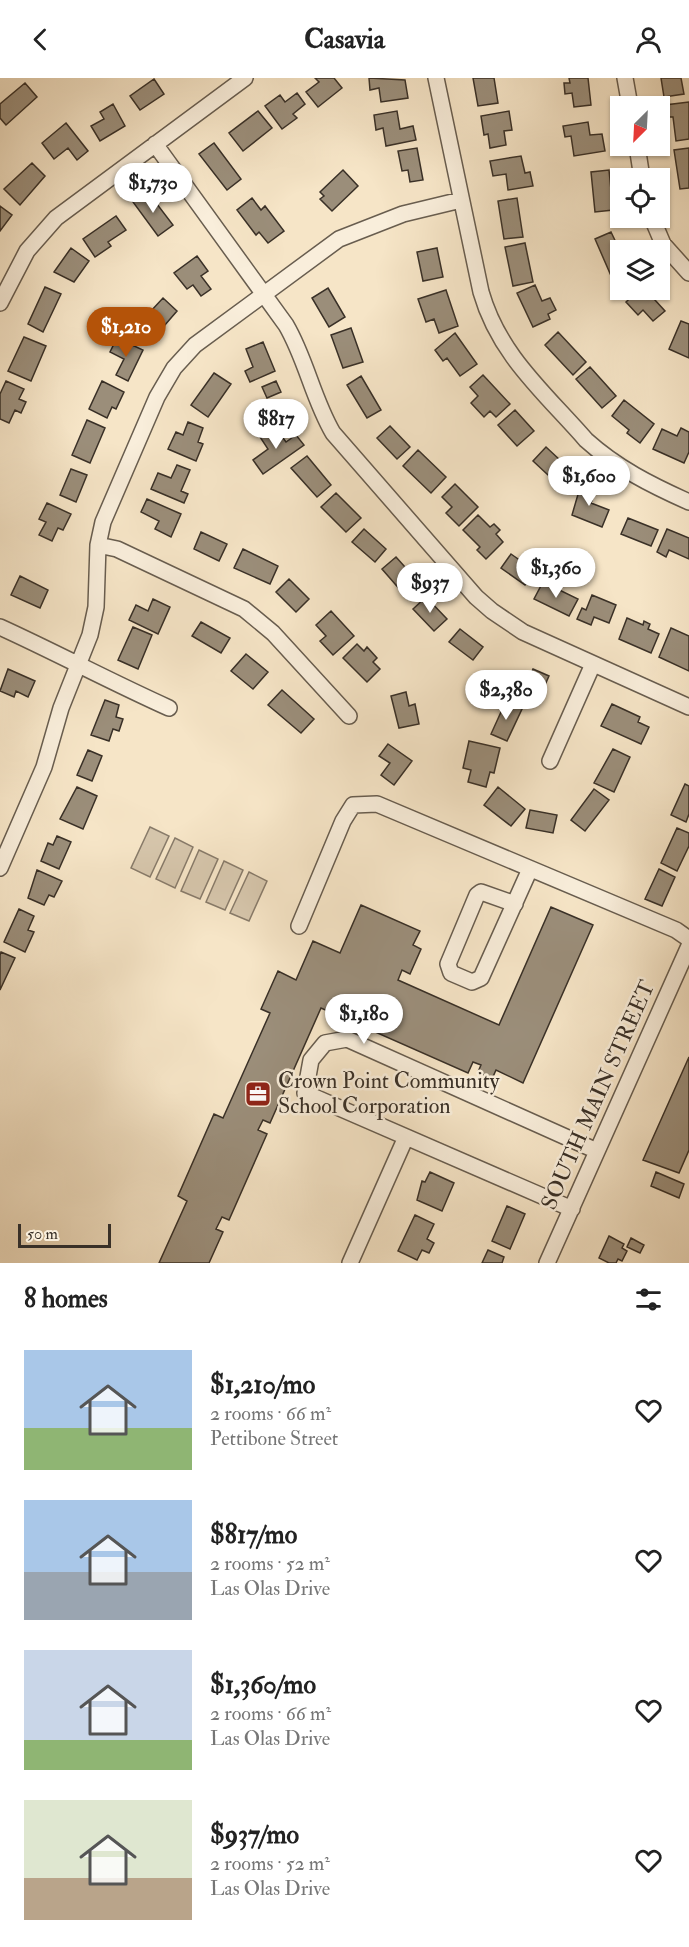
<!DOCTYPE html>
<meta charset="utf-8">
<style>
body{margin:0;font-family:"IM FELL Double Pica",serif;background:#f2f2f2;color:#222;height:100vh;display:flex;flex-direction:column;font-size:22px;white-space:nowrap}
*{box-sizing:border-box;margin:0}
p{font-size:20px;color:#767676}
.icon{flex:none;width:33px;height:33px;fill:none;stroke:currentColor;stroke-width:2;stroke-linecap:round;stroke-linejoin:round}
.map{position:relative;height:1185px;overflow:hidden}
.side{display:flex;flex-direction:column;background:#fff;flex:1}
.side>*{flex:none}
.needle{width:39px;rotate:204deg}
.tools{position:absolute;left:610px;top:18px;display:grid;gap:12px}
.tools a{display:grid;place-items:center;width:60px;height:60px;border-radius:0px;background:#fff;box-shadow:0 2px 4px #0004;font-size:30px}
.scale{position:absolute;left:18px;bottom:15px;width:93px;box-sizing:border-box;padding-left:6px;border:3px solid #393027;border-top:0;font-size:16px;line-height:21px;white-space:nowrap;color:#393027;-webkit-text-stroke:4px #f9eedb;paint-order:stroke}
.price{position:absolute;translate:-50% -51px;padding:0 14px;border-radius:21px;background:#fff;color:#222;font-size:20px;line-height:39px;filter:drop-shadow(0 2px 3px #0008)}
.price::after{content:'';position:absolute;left:50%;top:36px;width:18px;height:14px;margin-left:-9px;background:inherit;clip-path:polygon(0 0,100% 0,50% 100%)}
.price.selected{background:#b45309;color:#fff}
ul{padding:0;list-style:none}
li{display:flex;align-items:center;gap:18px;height:150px;padding:0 24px}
li span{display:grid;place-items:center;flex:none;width:168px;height:120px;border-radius:0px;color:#555}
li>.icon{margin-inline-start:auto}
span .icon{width:72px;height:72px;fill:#fffc;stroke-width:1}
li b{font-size:26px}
h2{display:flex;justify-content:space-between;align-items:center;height:72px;padding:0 24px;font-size:26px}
header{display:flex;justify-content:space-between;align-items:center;height:78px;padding:0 24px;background:#fff;font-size:27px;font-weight:800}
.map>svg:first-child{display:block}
</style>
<header><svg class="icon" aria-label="back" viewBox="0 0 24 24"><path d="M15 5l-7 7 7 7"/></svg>Casavia<svg class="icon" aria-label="person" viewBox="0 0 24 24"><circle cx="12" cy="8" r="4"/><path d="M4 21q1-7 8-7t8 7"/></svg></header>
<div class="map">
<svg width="689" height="1185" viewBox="0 0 689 1185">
<rect width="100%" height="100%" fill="#f6e5c7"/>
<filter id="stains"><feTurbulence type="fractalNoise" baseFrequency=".00333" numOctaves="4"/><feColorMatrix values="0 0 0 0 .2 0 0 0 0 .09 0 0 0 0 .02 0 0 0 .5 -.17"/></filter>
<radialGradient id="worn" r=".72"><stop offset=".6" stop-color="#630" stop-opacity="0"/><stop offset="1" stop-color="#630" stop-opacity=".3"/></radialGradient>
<path fill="#d6c6ac" stroke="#887b6a" stroke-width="1.5" d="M150 749 169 758 150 799 131 790Z
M175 760 193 769 175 810 156 801Z
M199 772 218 781 200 821 181 813Z
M224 783 243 792 225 832 206 824Z
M249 794 267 803 249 843 230 835Z"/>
<path fill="#9b8e7a" stroke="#393027" stroke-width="1.5" d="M315 0H334L342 10 318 29 306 14 319 4Z
M369 0 405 2 408 20 381 24 379 10 370 12Z
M473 0H494L498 25 478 28Z
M569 0H588L591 27 574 29 572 15 565 16 564 5H570Z
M661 0H681L684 16 664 19Z
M154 1 164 16 140 32 130 18Z
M25 5 37 19 6 47 0 40V26Z
M297 15 305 26 293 36 297 40 282 51 265 28 280 17 285 24Z
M689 24V61L676 63 673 39H667L665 27Z
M113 26 125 48 100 63 91 48 104 41 100 34Z
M258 33 272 50 243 73 229 55Z
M397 33 400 51 413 48 416 62 386 68 383 50 376 52 374 37Z
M509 33 512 52 504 53 506 67 490 70 488 56 484 57 481 38Z
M588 44 590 57 602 56 605 73 574 78 571 58 565 59 563 48Z
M66 45 88 73 77 82 68 70 54 81 42 65Z
M214 65 241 101 227 112 199 76Z
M417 70 423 102 410 104 408 92 402 93 398 73Z
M689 70V110L680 111 674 72Z
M521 78 525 95 530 94 533 108 508 112 506 96 493 98 490 83Z
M32 85 45 98 20 127 4 111Z
M343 92 358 108 332 133 320 121 324 118 320 114Z
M609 92 613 132 595 134 591 94Z
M147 113 173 147 158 158 133 124Z
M252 120 261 132 265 128 284 153 268 165 259 154 256 157 237 132Z
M517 120 523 159 504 161 498 123Z
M0 128 12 137 0 153Z
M116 138 126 152 108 164 111 168 95 179 83 161Z
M611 154 621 175V196L612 200 595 161Z
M525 165 533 204 513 208 505 169Z
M71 170 89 183 74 204 54 194Z
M437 170 443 199 423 203 417 174Z
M197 178 208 193 201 198 211 211 201 218 193 207 187 211 174 195Z
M535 207 542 223 550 220 556 232 548 236 550 241 533 249 517 215Z
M45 209 61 216 43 254 28 246Z
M328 210 345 239 329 249 312 220Z
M446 212 458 248 439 255 434 241 426 244 418 221Z
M639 212H656L661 217 655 222 665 233 653 243 643 232 638 237 626 224Z
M163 220 177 233 152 262 137 248Z
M681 243 689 246V280L669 271Z
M351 250 363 284 343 290 331 257Z
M558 254 586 284 573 297 545 267Z
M455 255 477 286 460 298 447 280 443 283 435 272Z
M24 259 46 268 31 303 8 293Z
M117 260 143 272 128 303 116 297 124 281 110 274Z
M263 264 275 293 250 304 245 293 253 289 246 271Z
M590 289 616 318 602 330 576 301Z
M214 295 231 306 208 339 191 327Z
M483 297 510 326 496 339 490 333 484 339 471 325 478 318 470 309Z
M361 298 381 332 367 340 347 307Z
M6 303 24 311 19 321 26 324 21 335 15 332 9 345 0 341V316Z
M102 303 124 314 116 331 112 329 107 340 89 331Z
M276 303 281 314 267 320 262 309Z
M624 322 654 346 640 365 627 355 629 352 612 338Z
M515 332 534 353 517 368 498 347Z
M87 342 105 350 90 385 72 377Z
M188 344 203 350 198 364 203 366 196 383 168 371 176 354 183 357Z
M390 348 410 369 397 381 377 360Z
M275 349 286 364 296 357 304 367 263 396 253 382 268 371 260 359Z
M681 350 689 354V374L684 385 653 371 662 351 677 358Z
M546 369 575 396 562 410 533 383Z
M418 372 446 399 431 415 403 388Z
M307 378 331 407 317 419 291 390Z
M177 387 190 392 181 413 188 416 184 425 151 411 158 395 171 400Z
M71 391 87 397 76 424 60 417Z
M455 406 478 429 459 448 446 435 452 429 442 419Z
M581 406 596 412 591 425 609 432 602 449 572 437Z
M336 415 361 440 346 454 321 429Z
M147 421 181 436 171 459 155 451 159 443 141 434Z
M47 425 71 436 63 452 58 450 52 463 39 457 46 444 39 441Z
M478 437 490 449 494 446 500 452 496 456 503 464 486 481 477 472 480 469 463 452Z
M628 440 658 452 651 468 621 456Z
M364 451 386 471 375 484 352 464Z
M667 451 689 460V481L669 472 666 479 657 474Z
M201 454 227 466 219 483 194 471Z
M243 471 278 488 270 506 234 490Z
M511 476 535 493 525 507 501 490Z
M396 479 422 508 408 521 382 491Z
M20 498 48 512 40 530 11 517Z
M289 501 309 521 296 534 276 514Z
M543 504 578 521 569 538 534 521Z
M592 517 616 527 609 545 594 539 591 547 577 541 582 530 586 532Z
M426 519 447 541 434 553 413 531Z
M153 521 170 529 158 556 129 542 136 527 148 533Z
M331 533 354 558 333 577 320 563 326 558 316 547Z
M627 540 643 547 644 543 650 546 648 551 659 556 651 575 619 561Z
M201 544 230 560 221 575 192 558Z
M133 549 152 557 138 591 118 582Z
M671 550 689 558V593L659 579Z
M460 551 483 569 473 582 449 564Z
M357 566 364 573 367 569 377 580 373 584 380 591 367 604 343 580Z
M246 576 268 594 253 611 231 593Z
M8 591 35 603 28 619 16 613 14 619 0 613Z
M533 591 549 598 537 625 521 618Z
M282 612 314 641 301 655 268 627Z
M406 614 409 628 415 626 419 646 399 650 391 618Z
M105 622 119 627 116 639 123 641 119 653 113 651 109 663 91 657Z
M506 623 522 631 507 663 491 656Z
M612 626 640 639 638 644 649 649 641 666 601 648Z
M469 663 500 670 494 695 490 694 486 709 468 704 471 692 463 690Z
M388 666 412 683 394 707 381 697 390 685 379 678Z
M613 671 630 679 614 714 594 705Z
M88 672 102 678 92 703 77 697Z
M685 706 689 708V736L686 744 671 737Z
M77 709 97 718 83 751 60 741Z
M498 709 525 731 511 748 484 727Z
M594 711 609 722 585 753 571 742Z
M530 732 557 737 553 755 526 750Z
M677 750 689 755V768L677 793 661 785Z
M57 758 71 764 59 791 41 783 48 765 53 767Z
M659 791 675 799 662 828 645 821Z
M37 792 62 803 54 819 49 817 44 827 28 820Z
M361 827 420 853 413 867 421 871 410 896 402 892 398 902 499 947 551 829 593 847 523 1005 496 992 492 1001 478 994 481 987 473 984 468 995 321 930 270 1045 263 1042 258 1052 267 1056 229 1142 222 1139 216 1151 223 1154 209 1185H159L187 1123 178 1118 214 1036 223 1040 270 935 261 931 278 893 296 902 313 863 340 875Z
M19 831 34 838 28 852 34 854 25 874 4 864Z
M1 874 15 880 0 912V877Z
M689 979V1072L679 1095 643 1082Z
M430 1094 454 1105 442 1133 417 1122 422 1103 425 1104Z
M656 1094 684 1106 679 1120 651 1108Z
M507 1128 525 1136 510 1171 492 1163Z
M415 1137 434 1146 427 1161 434 1165 429 1175 422 1172 417 1182 398 1173Z
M609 1158 624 1166 622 1170 627 1173 622 1183 618 1181 616 1185H609L599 1180Z
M631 1160 644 1167 640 1175 627 1169Z
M488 1172 504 1179 502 1185H482Z"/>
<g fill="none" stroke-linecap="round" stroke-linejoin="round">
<defs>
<path id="minor" d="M436 0 481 214C499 277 544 314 586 362 617 390 651 407 689 424
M625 0 630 28
M155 66 286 247C306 281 313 321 333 355L476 519 492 533 523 554 689 629
M637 68 642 100
M652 140 663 166 689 195
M0 225 27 173 56 140 245 0
M98 467 117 471 244 531 273 555 349 638
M0 549C57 575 111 604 169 630
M550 683 593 586
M0 790 44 689 61 630 90 557 96 529 98 467 103 444 157 319 174 290 195 267 339 161 403 136 461 122
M515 826 481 814 477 817 448 886 451 895 472 904 481 900 530 791
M299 848 343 743 353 727 377 726 676 852 689 861
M572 1131 305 1015 311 982 325 965 347 961 597 1073
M350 1185 406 1059
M547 1185 689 868"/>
</defs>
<use href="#minor" stroke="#685d4f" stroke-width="18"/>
<use href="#minor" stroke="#f9eedb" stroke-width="15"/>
</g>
<defs>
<symbol id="office-square" viewBox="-11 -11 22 22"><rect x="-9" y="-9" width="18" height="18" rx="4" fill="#8f2418" stroke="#f9eedb"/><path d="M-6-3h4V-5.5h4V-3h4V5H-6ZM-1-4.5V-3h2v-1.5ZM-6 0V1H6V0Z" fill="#fff"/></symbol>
</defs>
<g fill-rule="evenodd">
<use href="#office-square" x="243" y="1001" width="30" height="30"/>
</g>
<g text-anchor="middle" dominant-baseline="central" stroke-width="5" stroke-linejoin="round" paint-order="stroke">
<g font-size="22" fill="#393027" stroke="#f9eedb" text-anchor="start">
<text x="278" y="1003">Crown Point Community<tspan x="278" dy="25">School Corporation</tspan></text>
</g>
<g font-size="22" fill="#393027" stroke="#f9eedb">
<text transform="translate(598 1017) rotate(-66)">SOUTH MAIN STREET</text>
</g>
</g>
<rect width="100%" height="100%" filter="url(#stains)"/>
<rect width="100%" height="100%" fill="url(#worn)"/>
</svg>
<div class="tools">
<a><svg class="needle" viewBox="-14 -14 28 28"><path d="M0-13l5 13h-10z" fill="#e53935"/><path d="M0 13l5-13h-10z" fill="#767676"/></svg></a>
<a><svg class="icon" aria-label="locate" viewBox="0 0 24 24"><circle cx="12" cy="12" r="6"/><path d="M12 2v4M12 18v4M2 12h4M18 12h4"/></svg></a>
<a><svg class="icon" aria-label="layers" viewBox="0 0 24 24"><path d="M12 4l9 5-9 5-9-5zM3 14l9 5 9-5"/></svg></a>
</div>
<div class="scale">50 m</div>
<b class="price" style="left:153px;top:136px">$1,730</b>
<b class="price selected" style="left:126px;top:280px">$1,210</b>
<b class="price" style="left:276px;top:372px">$817</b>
<b class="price" style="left:589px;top:429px">$1,600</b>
<b class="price" style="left:556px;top:521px">$1,360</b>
<b class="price" style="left:430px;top:536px">$937</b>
<b class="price" style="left:506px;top:643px">$2,380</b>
<b class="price" style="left:364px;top:967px">$1,180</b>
</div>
<section class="side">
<h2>8 homes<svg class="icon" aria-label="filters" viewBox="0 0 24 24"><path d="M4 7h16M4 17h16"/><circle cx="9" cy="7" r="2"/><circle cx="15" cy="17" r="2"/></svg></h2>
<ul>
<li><span style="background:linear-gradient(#a9c7e8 65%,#8fb573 0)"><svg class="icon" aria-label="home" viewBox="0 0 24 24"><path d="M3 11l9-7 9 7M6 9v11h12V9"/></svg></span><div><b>$1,210/mo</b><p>2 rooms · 66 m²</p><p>Pettibone Street</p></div><svg class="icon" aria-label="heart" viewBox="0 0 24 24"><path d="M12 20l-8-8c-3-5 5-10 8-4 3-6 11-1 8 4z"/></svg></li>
<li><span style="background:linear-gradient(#a9c7e8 60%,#9aa5b1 0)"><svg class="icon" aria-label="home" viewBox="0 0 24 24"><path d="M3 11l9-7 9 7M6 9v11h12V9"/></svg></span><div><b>$817/mo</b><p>2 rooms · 52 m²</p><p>Las Olas Drive</p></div><svg class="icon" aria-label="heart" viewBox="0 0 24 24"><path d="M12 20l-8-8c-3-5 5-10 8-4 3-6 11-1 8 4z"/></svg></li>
<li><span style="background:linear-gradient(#c9d6e8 75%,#8fb573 0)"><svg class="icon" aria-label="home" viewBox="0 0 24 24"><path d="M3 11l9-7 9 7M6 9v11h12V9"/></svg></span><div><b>$1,360/mo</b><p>2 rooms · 66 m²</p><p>Las Olas Drive</p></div><svg class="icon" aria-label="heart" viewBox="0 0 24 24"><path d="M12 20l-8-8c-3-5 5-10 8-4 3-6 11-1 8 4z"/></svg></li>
<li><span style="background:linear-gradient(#dfe7d0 65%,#b9a48a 0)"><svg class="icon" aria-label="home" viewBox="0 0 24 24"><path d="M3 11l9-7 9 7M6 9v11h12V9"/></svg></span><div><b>$937/mo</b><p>2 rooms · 52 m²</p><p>Las Olas Drive</p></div><svg class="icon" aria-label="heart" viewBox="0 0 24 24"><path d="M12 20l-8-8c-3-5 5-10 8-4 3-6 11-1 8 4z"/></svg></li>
</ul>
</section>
